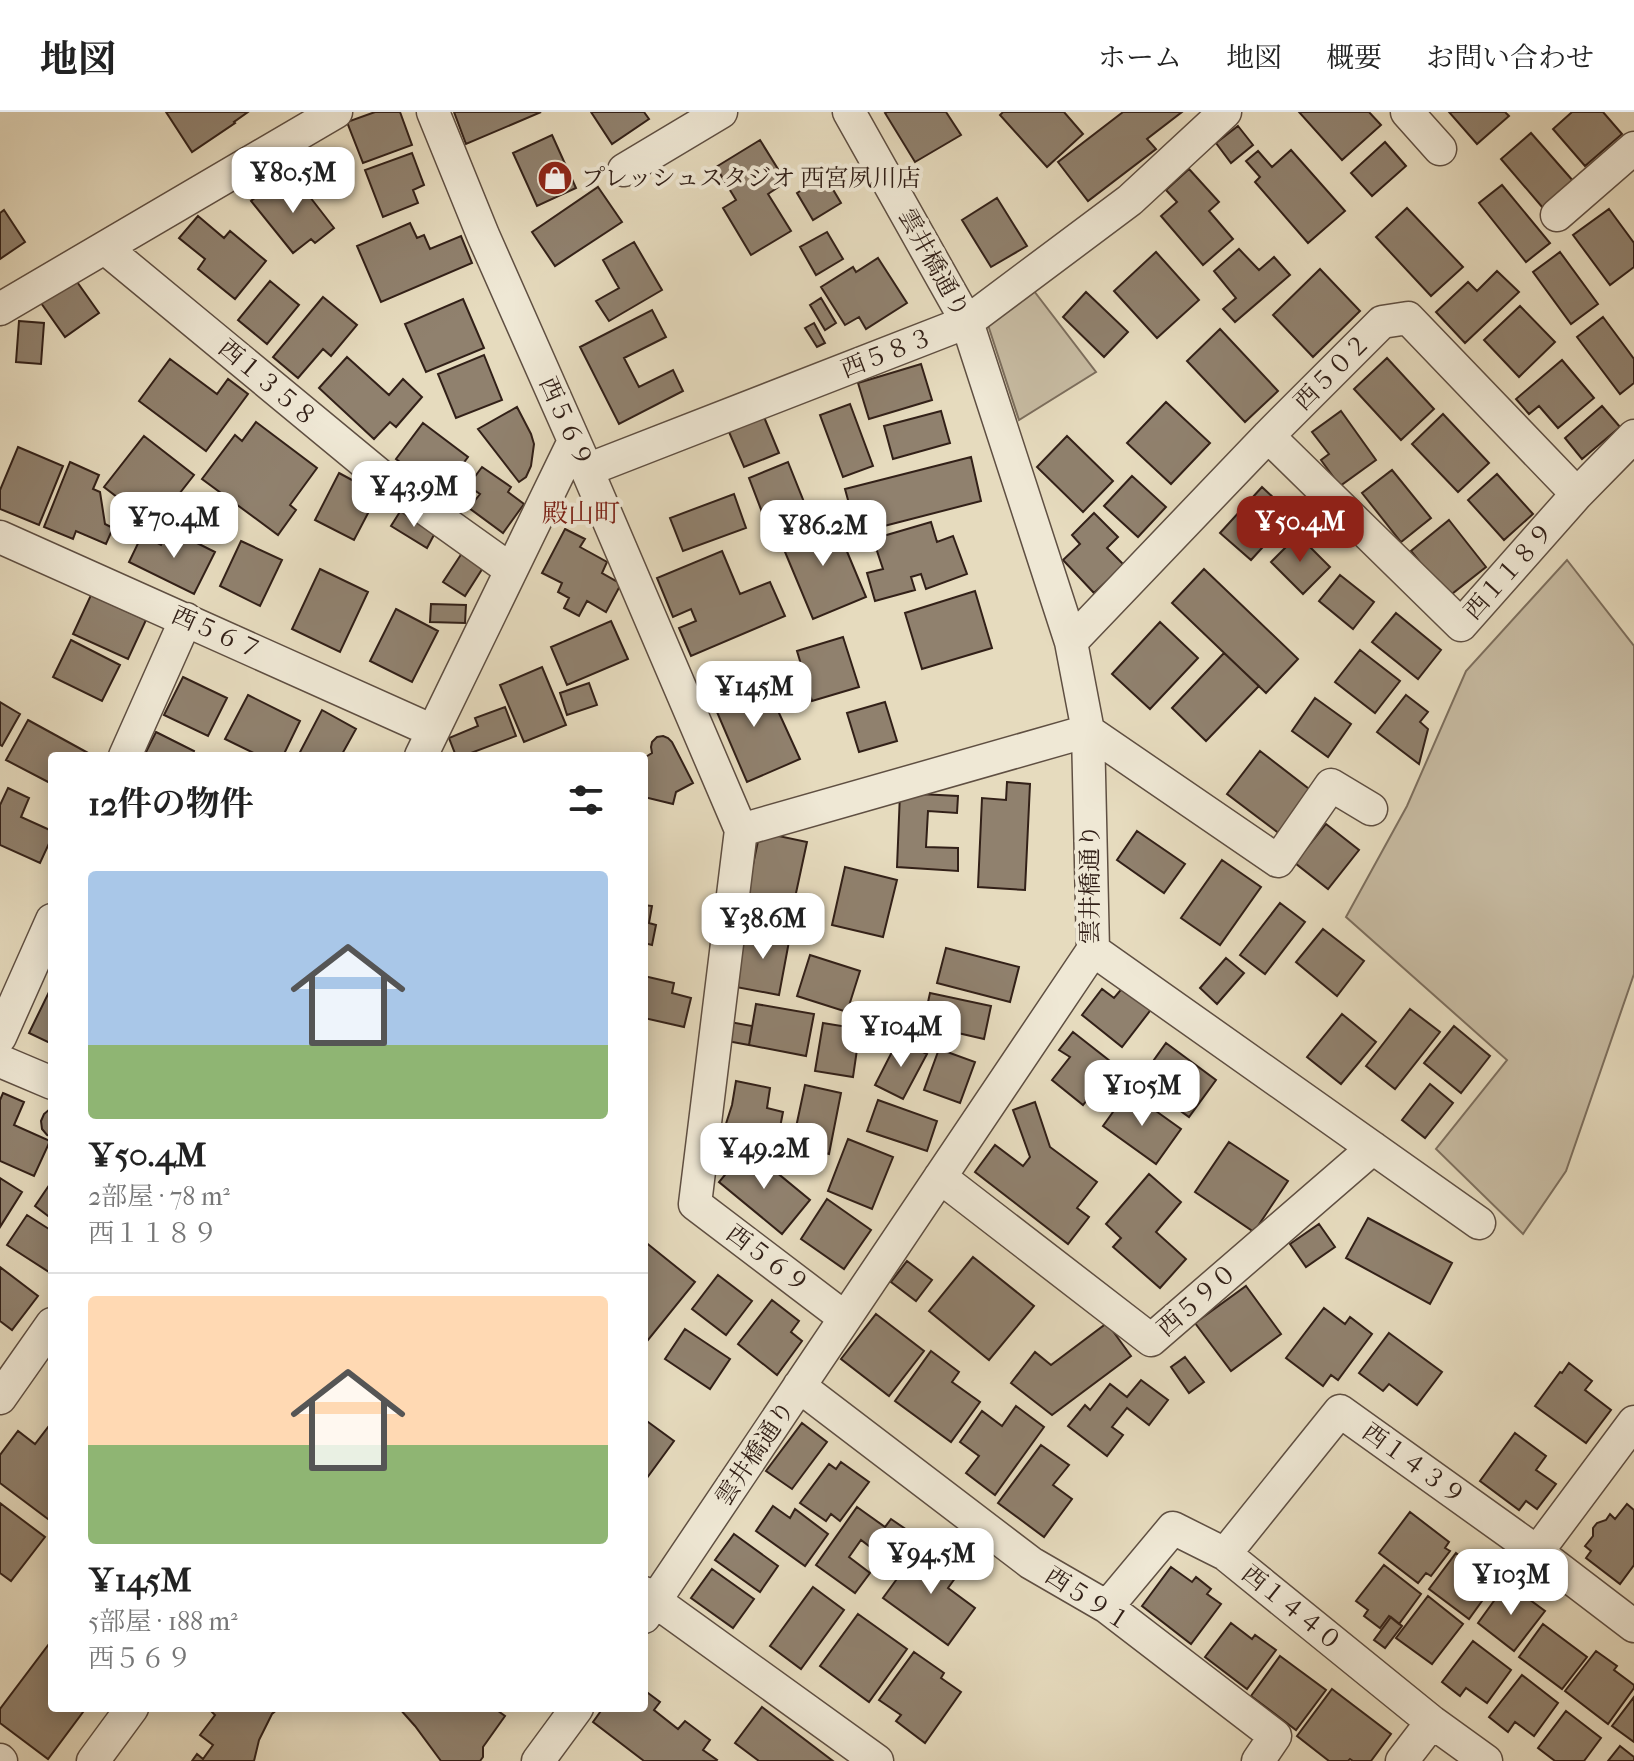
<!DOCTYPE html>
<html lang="ja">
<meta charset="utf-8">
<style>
body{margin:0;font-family:"IM FELL French Canon","Noto Serif JP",serif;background:#f6f6f6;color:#222;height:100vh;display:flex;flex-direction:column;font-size:30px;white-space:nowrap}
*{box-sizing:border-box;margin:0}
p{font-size:26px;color:#767676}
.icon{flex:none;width:44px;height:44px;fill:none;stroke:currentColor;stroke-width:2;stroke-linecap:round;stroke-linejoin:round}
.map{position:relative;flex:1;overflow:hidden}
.drawer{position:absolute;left:48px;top:640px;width:600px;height:960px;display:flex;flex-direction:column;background:#fff;border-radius:8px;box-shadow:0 4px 20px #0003}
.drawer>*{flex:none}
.price{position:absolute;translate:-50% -68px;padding:0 18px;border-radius:16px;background:#fff;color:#222;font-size:26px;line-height:52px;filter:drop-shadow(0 2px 4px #0008)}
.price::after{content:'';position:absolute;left:50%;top:48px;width:24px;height:18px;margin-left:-12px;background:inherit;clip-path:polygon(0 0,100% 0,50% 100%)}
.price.on{background:#8f2418;color:#fff}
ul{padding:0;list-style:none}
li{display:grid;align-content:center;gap:16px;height:424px;padding:0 40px}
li+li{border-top:2px solid #e0e0e0}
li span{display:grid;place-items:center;height:248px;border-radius:8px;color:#555}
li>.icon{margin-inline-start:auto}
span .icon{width:144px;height:144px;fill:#fffc;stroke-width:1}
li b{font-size:34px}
h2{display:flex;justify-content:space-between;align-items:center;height:96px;padding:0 40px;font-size:34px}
header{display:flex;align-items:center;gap:48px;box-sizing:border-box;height:112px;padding:0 40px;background:#fff;border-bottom:2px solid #e0e0e0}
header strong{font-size:38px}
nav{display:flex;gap:44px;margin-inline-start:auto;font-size:28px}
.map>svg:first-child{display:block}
</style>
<header>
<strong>地図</strong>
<nav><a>ホーム</a><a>地図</a><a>概要</a><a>お問い合わせ</a></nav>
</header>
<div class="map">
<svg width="1634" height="1649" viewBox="0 0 1634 1649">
<rect width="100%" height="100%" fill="#e6dbbe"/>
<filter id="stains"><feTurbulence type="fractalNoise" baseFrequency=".0025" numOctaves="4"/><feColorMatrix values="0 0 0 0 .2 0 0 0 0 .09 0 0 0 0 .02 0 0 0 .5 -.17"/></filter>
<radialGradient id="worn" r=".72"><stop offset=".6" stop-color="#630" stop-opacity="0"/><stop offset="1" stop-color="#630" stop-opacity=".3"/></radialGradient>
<path fill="#c7bba2" stroke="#7c6e5d" stroke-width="2" d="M1034 179 1096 260 1019 308 988 213Z
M1567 448 1634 534V862L1566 1059 1523 1122 1436 1037 1507 948 1346 805 1407 694 1466 559Z"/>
<path fill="#90816e" stroke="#322018" stroke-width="2" d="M166 0H248L234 10 235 11 192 40Z
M375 0H400L412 33 363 51 347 10Z
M454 0H541L466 32Z
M591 0H644L649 7 612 32Z
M887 0H946L961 23 915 50 885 1Z
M1003 0H1064L1083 22 1047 55 1000 3Z
M1123 0H1182L1147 27 1156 37 1088 89 1058 50Z
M1299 0H1369L1381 13 1342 48Z
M1449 0H1505L1509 4 1477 32Z
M1572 0H1603L1622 22 1585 54 1553 17Z
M1238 14 1253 33 1231 51 1216 31Z
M1531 21 1574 70 1543 96 1501 47Z
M552 23 576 76 537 94 513 41Z
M760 28 786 70 768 82 791 119 751 143 723 96 736 88 716 55Z
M1385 30 1406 54 1372 84 1351 61Z
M1291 38 1345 99 1308 131 1255 70 1260 65 1246 49 1258 39 1272 55Z
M412 41 424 73 413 78 418 91 383 105 365 58Z
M1189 57 1219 90 1209 99 1233 127 1203 153 1161 104 1177 90 1166 78Z
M825 64 841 91 813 108 797 81Z
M296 67 334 116 315 131 311 127 293 141 251 89 274 70 282 79Z
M1502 73 1550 131 1526 150 1479 91Z
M598 75 622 110 555 154 532 120Z
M997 86 1027 134 991 155 962 108Z
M1407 96 1463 155 1431 184 1376 125Z
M1609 97 1634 131V155L1610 173 1573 123Z
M4 98 25 130 0 147V101Z
M198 104 224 126 230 119 266 149 235 187 198 157 205 147 179 126Z
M410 111 417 126 424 123 430 137 461 124 472 151 381 190 357 134Z
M827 120 843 147 816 163 800 135Z
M634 130 662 178 609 209 596 189 619 176 603 148Z
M1239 137 1259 158 1274 145 1290 163 1235 210 1223 197 1236 186 1214 159Z
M1156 140 1199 188 1157 226 1114 179Z
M1560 140 1598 192 1571 212 1533 160Z
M878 146 907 191 866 217 859 205 845 213 821 175 853 155 856 160Z
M1320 157 1360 199 1313 245 1273 203Z
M1497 159 1519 180 1465 231 1436 200 1468 170 1477 179Z
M75 167 99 201 65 225 41 191Z
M270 169 299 193 267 232 238 208Z
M1086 180 1128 220 1104 245 1063 205Z
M323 185 357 213 331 244 323 237 298 266 273 245Z
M821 186 836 211 825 218 810 193Z
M463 187 484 236 426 260 405 212Z
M1520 194 1555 230 1519 265 1484 228Z
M652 198 666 225 624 246 639 275 673 258 683 279 619 312 580 235Z
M1603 205 1634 247V271L1620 282 1577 225Z
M19 209 44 211 41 252 16 250Z
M814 211 825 231 817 235 805 216Z
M1220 217 1278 279 1245 310 1187 249Z
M484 243 502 288 456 306 438 262Z
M347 245 389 283 403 267 422 285 396 315 390 310 374 327 319 276Z
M1387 246 1434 297 1401 328 1354 277Z
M170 247 217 282 228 267 248 282 206 339 139 289Z
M1562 248 1594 286 1558 316 1539 294 1529 302 1516 287Z
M921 252 932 288 869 307 858 271Z
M1166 290 1210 331 1171 372 1127 331Z
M850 292 873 354 843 365 820 303Z
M1602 294 1620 315 1582 347 1565 326Z
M517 295 531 322 534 332 531 354 526 365 519 370 478 317Z
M941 299 950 331 893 347 884 314Z
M1341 299 1376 348 1340 374 1321 348 1329 342 1312 320Z
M1443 302 1489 351 1458 380 1412 332Z
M764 305 779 341 744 355 729 320Z
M256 310 317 356 290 393 296 398 278 423 202 367 235 323 242 329Z
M423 311 468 345 441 381 396 347Z
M144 324 194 363 165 400 154 391 143 405 104 375Z
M1067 324 1113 369 1083 400 1037 355Z
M18 335 63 354 39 413 0 397V378Z
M971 345 981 389 857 421 845 377Z
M70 350 99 363 93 377 100 380 105 412 113 416 106 432 76 419 73 427 44 415Z
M788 350 810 405 770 421 749 366Z
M482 355 511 375 508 380 524 392 503 421 469 396 480 382 468 374Z
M1392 358 1431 406 1401 430 1362 381Z
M339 361 378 382 354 428 315 408Z
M1497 362 1533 402 1504 428 1468 388Z
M1132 364 1166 395 1138 425 1104 394Z
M1262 375 1292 403 1251 448 1220 421Z
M734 382 746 416 683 439 670 406Z
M401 398 436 419 427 436 391 414Z
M1094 401 1118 425 1107 436 1124 453 1094 481 1063 448 1080 432 1072 423Z
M833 406 866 485 813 507 780 428Z
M1449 408 1486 455 1448 485 1411 439Z
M931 410 937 430 953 424 967 462 926 477 921 462 911 465 915 478 875 489 867 461 883 457 873 427Z
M169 417 215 440 194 482 129 450 142 423 161 433Z
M565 417 585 427 580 435 607 450 602 461 621 472 606 500 587 489 579 504 564 496 569 486 558 480 562 471 542 461Z
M1298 423 1330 455 1303 482 1271 450Z
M241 429 282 448 260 494 220 474Z
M464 438 486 451 465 484 443 470Z
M722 439 740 482 770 470 785 504 691 544 679 516 696 509 691 497 673 505 657 466Z
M320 457 368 480 340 540 292 517Z
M1204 457 1298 547 1266 581 1172 491Z
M1340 463 1374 490 1353 517 1319 489Z
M975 479 992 536 922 557 905 501Z
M91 483 146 508 128 547 73 522Z
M431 492 466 493 465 511 430 510Z
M396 497 438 519 412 570 370 549Z
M1396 501 1441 538 1418 567 1372 530Z
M611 509 628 547 567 573 551 535Z
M1160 510 1198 546 1150 597 1112 562Z
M843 525 859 575 812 589 797 539Z
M71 528 120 553 102 589 53 565Z
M1360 538 1400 569 1375 601 1335 570Z
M1224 541 1259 574 1206 629 1172 596Z
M542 555 566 613 524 630 500 573Z
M183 565 227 586 208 624 164 603Z
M738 568 774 590 800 647 747 670 708 579Z
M589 571 597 593 567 603 560 581Z
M248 583 300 609 283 644H260L225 627Z
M1406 583 1428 600 1420 610 1428 617 1419 652 1377 620Z
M1315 586 1351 612 1328 645 1292 619Z
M0 590 20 602 2 634 0 633Z
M885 590 897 629 859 640 847 601Z
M505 595 516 624 463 644H456L449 626 478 614 475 606Z
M322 598 356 617 341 644H298Z
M28 608 90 642 89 644H52V672L6 648Z
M156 620 194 639 192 644H144Z
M663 624 668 626 672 630 693 671 676 680 673 692 644 685V646L652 641 651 635 652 630 657 625Z
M1260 639 1313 680 1280 722 1227 682Z
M1007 670 1030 672 1025 778 978 775 982 686 1006 688Z
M8 676 29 686 21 705 52 719V725L40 751 0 733V693Z
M900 681 958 684 957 701 928 699 926 735 958 736V759L897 755Z
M1326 712 1359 738 1328 777 1295 751Z
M1137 719 1185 752 1164 781 1117 748Z
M760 720 807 730 793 795 746 785Z
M1222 748 1261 775 1220 833 1181 806Z
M845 755 897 768 883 825 832 813Z
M1280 791 1305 810 1265 862 1240 843Z
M644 793 652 794 649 811 656 813 652 833 644 831Z
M746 816 790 824 779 883 736 875Z
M1323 817 1364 849 1337 884 1296 850Z
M946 836 1019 855 1010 890 937 871Z
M810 843 860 859 847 900 797 884Z
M1226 846 1244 861 1217 892 1200 876Z
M644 864 674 871 672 881 691 886 684 915 644 906Z
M1125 873 1153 895 1122 935 1082 903 1102 877 1114 886Z
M49 880 52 881V932L29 921Z
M930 881 991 894 984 927 923 913Z
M756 892 814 902 806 944 749 933Z
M1410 897 1440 920 1395 977 1366 954Z
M1342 902 1376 930 1341 972 1307 945Z
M730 910 752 914 749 933 727 929Z
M823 911 860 917 853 965 815 959Z
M1454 914 1490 944 1461 981 1424 951Z
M1073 920 1115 953 1083 993 1052 968 1070 945 1059 938Z
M898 928 927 942 903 987 875 973Z
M1166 931 1216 968 1189 1005 1139 969Z
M939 937 975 950 960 991 924 978Z
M736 969 770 976 767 996 783 1000 777 1031 754 1026 756 1018 748 1017 746 1027 723 1021 732 993Z
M1430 972 1453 991 1425 1026 1402 1008Z
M805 973 841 981 829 1042 792 1034Z
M1128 979 1181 1017 1156 1052 1103 1014Z
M3 981 24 990 14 1013 50 1029 34 1064 0 1049V988Z
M878 988 937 1009 927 1039 867 1019Z
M1035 990 1050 1035 1097 1070 1077 1096 1089 1105 1068 1132 975 1060 995 1033 1023 1054 1030 1045 1013 998Z
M50 997H52V1025L47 1023 42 1017 41 1009 44 1002Z
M848 1027 893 1045 872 1097 828 1079Z
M1229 1030 1288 1069 1254 1120 1195 1080Z
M747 1036 810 1088 782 1122 719 1070Z
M1149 1062 1181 1090 1156 1120 1186 1147 1160 1176 1113 1135 1121 1126 1106 1112Z
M0 1066 22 1080 0 1115Z
M52 1069V1107L35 1094Z
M827 1087 871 1118 844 1157 801 1127Z
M27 1103 52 1119V1162L7 1133Z
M1368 1106 1452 1151 1430 1192 1346 1146Z
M1319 1112 1335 1135 1306 1155 1290 1132Z
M644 1129 695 1170 644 1233Z
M973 1145 1034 1194 989 1248 929 1199Z
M907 1149 932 1168 916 1189 891 1170Z
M0 1155 38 1184 12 1218 0 1209Z
M718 1163 752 1189 726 1223 692 1197Z
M1246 1174 1281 1222 1231 1259 1195 1211Z
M772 1188 799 1209 791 1220 802 1229 777 1263 738 1232Z
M1324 1196 1345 1212 1350 1205 1372 1222 1338 1268 1331 1263 1323 1274 1286 1246Z
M876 1202 924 1239 889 1284 841 1247Z
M1107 1211 1131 1244 1052 1303 1011 1271 1035 1240 1051 1253Z
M685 1217 730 1247 710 1277 665 1247Z
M1389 1221 1442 1260 1417 1293 1389 1272 1383 1279 1359 1261Z
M931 1239 959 1260 952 1270 980 1290 951 1330 895 1289Z
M1185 1245 1204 1270 1189 1281 1171 1255Z
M1569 1251 1592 1269 1585 1278 1611 1298 1586 1331 1535 1294 1560 1260 1562 1261Z
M1141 1268 1168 1288 1149 1313 1127 1296 1112 1315 1123 1323 1107 1344 1068 1314 1085 1293 1090 1298 1110 1272 1127 1285Z
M1016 1294 1044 1315 995 1383 966 1361 979 1344 960 1330 982 1299 1002 1314Z
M644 1307 674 1329 644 1370Z
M52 1310V1410L0 1371V1343L18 1319 35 1332Z
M802 1311 827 1330 792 1377 766 1359Z
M1515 1321 1546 1344 1536 1358 1556 1372 1537 1397 1526 1389 1519 1398 1480 1369Z
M1041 1333 1069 1353 1053 1373 1072 1387 1044 1425 998 1391Z
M841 1350 869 1370 840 1409 831 1402 826 1409 800 1391 829 1352 836 1357Z
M0 1391 45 1425 11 1469 0 1461Z
M1627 1392 1634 1398V1453L1620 1472 1586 1446 1591 1439 1585 1434 1593 1424V1416L1597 1411 1606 1408 1610 1402 1615 1407Z
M773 1394 790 1406 795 1397 828 1422 805 1454 756 1419Z
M857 1395 885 1415 891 1407 907 1418 886 1447 861 1428 849 1445 870 1461 855 1481 816 1453Z
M1410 1400 1449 1430 1445 1436 1450 1439 1431 1464 1426 1461 1418 1471 1379 1441Z
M734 1422 778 1454 760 1480 715 1448Z
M928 1434 961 1458 948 1476 975 1496 948 1533 883 1486 910 1449 915 1452Z
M1456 1441 1495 1471 1469 1507 1429 1477Z
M1384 1453 1421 1482 1399 1512 1389 1504 1380 1516 1364 1504 1368 1498 1356 1489Z
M1171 1455 1192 1470 1196 1465 1211 1477 1207 1482 1221 1492 1191 1532 1142 1494Z
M712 1457 754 1487 733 1516 691 1486Z
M1507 1471 1545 1499 1514 1539 1478 1511Z
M813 1475 844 1498 801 1557 770 1534Z
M1428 1484 1463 1512 1432 1552 1396 1526Z
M858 1502 907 1537 869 1590 820 1554Z
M1391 1505 1402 1514 1385 1536 1374 1528Z
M1231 1511 1252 1527 1255 1523 1276 1538 1247 1577 1205 1545Z
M1543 1512 1587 1545 1562 1577 1519 1545Z
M52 1528V1596H86L48 1647 0 1611V1597Z
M1473 1529 1511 1558 1487 1591 1466 1576 1460 1584 1442 1570Z
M1596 1539 1617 1554 1614 1558 1634 1573V1576L1608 1612 1565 1579Z
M914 1540 944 1561 941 1566 961 1580 925 1631 896 1609 901 1603 879 1588Z
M1280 1544 1326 1578 1296 1618 1251 1584Z
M1522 1563 1558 1591 1534 1624 1515 1610 1508 1620 1489 1605Z
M1332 1577 1391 1622 1371 1649H1353L1350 1647 1348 1649H1329L1297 1624Z
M644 1578 660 1590 654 1598 678 1617 685 1609 710 1628 703 1638 717 1648 716 1649H644L593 1610 603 1596H644Z
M1634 1585V1630L1612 1614Z
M762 1595 833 1649H759L735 1631Z
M208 1596H279L272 1602 259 1628 254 1649H192L197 1642 203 1647 213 1633 200 1623 215 1603Z
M399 1596H494L505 1604 483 1635V1645L480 1649H441L415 1614Z
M1566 1599 1601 1626 1584 1649H1555L1538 1636Z
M1620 1634 1634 1645V1649H1608Z"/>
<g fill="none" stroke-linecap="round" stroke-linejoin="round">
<defs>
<path id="minor" d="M433 0 483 123 587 358 741 718 695 1092 845 1206
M1407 0 1440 37
M624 58 721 0
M1557 103 1634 36
M105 136 388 370 511 458
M0 197 336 0
M1268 324 1461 513 1577 382
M587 358 967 210 1130 88 1225 0
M0 425 433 619
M1071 530 1268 324 1382 210 1408 206 1577 382 1634 324
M125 644 186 507
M421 644 574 329
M741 718 1088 619 1278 749 1331 673 1371 697
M1093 838 1479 1111
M0 925 52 808
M0 949 52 971
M940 1065 1151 1228 1373 1036
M799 1274 1031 1451 1107 1495 1275 1624 1258 1649
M0 1286 52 1212
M1537 1440 1634 1310
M1225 1442 1340 1299 1537 1440 1634 1514
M644 1481 877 1649
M1107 1495 1173 1416 1225 1442 1432 1610 1486 1649
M644 1505 1093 838 1088 619 1071 530 967 210 849 0
M0 1648 1 1649
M93 1649 132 1596
M538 1649 577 1596
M1402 1649 1432 1610"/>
</defs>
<use href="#minor" stroke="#5f4f42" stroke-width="35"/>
<use href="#minor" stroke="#efe8d5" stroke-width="32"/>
</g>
<defs>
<symbol id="shop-disc" viewBox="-11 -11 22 22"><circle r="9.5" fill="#8f2418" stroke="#efe8d5"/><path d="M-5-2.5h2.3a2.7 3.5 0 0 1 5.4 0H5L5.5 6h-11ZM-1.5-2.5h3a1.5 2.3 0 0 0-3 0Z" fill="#fff"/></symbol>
</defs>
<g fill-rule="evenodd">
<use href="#shop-disc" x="535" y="46" width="40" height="40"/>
</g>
<g text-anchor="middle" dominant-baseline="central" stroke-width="8" stroke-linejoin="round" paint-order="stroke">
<g font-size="24" fill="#322018" stroke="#efe8d5" text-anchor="start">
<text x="581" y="66">プレッシュスタジオ 西宮夙川店</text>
</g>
<g font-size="24" fill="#322018" stroke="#efe8d5">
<text transform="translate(934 151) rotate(61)">雲井橋通り</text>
<text transform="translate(887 241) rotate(-21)">西５８３</text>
<text transform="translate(1332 260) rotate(-45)">西５０２</text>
<text transform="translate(268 271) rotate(40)">西１３５８</text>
<text transform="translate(566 310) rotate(66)">西５６９</text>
<text transform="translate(1509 459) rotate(-48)">西１１８９</text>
<text transform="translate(217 521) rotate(24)">西５６７</text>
<text transform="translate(1090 772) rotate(-90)">雲井橋通り</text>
<text transform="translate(768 1147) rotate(37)">西５６９</text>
<text transform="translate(1197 1188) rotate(-41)">西５９０</text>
<text transform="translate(755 1341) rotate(-56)">雲井橋通り</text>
<text transform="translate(1414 1352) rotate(36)">西１４３９</text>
<text transform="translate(1088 1487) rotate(33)">西５９１</text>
<text transform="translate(1292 1496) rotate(39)">西１４４０</text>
</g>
<g font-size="26" fill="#7a1f14" stroke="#efe8d5">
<text x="581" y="401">殿山町</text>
</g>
</g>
<rect width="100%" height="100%" filter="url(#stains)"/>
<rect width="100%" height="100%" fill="url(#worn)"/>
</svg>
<b class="price" style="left:293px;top:103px">¥80.5M</b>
<b class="price" style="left:414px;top:417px">¥43.9M</b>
<b class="price" style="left:174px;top:448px">¥70.4M</b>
<b class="price on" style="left:1300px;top:452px">¥50.4M</b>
<b class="price" style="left:823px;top:456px">¥86.2M</b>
<b class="price" style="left:754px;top:617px">¥145M</b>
<b class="price" style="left:763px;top:849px">¥38.6M</b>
<b class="price" style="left:901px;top:957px">¥104M</b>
<b class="price" style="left:1142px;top:1016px">¥105M</b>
<b class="price" style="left:764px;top:1079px">¥49.2M</b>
<b class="price" style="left:931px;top:1484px">¥94.5M</b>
<b class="price" style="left:1511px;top:1505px">¥103M</b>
<section class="drawer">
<h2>12件の物件<svg class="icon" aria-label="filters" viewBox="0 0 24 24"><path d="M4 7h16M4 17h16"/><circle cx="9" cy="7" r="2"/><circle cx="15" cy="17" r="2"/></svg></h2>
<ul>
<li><span style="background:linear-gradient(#a9c7e8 70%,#8fb573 0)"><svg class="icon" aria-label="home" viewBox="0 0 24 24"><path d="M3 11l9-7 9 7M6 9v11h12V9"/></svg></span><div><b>¥50.4M</b><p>2部屋 · 78 m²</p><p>西１１８９</p></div></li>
<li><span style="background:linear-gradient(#ffd9b3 60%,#8fb573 0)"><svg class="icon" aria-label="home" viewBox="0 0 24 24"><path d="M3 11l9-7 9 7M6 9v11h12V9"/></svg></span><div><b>¥145M</b><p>5部屋 · 188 m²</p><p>西５６９</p></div></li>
</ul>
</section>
</div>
